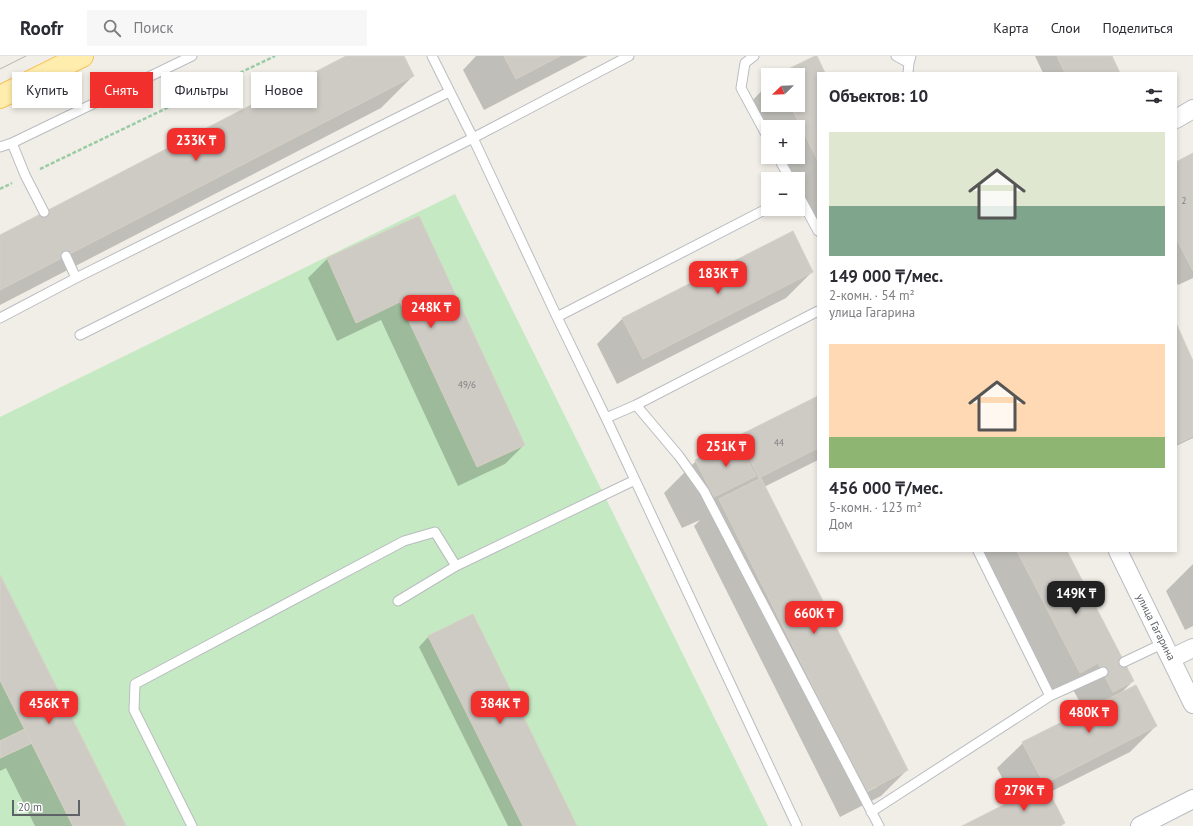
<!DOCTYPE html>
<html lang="ru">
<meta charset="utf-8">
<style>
body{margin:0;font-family:"PT Sans",sans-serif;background:#f7f7f7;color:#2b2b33;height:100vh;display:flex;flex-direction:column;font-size:15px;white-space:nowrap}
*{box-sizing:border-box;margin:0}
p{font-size:13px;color:#7c7c81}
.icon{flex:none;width:22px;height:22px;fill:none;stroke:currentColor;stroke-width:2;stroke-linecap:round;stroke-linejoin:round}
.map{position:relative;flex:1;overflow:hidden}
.side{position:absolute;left:817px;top:16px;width:360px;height:480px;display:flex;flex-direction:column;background:#fff;border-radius:0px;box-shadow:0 2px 6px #0003}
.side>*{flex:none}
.banner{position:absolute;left:12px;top:16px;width:380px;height:36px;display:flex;gap:8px}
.needle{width:26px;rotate:247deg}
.tools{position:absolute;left:761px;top:12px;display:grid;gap:8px}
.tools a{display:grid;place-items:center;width:44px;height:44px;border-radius:0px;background:#fff;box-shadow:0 2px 6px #0003;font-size:20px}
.scale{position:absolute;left:12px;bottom:10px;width:68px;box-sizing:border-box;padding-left:4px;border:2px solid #5e6367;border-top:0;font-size:11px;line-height:14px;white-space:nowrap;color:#5e6367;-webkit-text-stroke:3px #fff;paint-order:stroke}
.price{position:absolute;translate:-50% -34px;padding:0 9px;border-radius:8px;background:#f12f2c;color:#fff;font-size:13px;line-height:26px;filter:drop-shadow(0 1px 2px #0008)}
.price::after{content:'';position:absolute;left:50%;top:24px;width:12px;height:9px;margin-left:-6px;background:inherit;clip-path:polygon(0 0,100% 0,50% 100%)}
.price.on{background:#222;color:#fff}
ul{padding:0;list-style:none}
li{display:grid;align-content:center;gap:8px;height:212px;padding:0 12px}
li span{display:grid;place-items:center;height:124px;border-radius:0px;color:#555}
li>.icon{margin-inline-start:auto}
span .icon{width:72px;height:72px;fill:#fffc;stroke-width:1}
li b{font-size:17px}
h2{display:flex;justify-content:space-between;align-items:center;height:48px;padding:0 12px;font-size:17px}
.pill{padding:0 14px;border-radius:0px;background:#fff;box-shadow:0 2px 6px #0003;font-size:14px;line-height:36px}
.pill.on{background:#f12f2c;color:#fff}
header{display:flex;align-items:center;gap:24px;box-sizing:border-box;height:56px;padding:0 20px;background:#fff;border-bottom:1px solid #e1e1e2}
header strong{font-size:19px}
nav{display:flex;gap:22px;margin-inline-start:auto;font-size:14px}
.search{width:280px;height:36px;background:#f7f7f7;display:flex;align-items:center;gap:10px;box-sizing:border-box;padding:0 14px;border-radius:0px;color:#7c7c81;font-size:15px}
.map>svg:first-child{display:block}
</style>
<header>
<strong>Roofr</strong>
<div class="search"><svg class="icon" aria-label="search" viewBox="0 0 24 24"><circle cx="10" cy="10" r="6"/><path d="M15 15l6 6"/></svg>Поиск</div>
<nav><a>Карта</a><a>Слои</a><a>Поделиться</a></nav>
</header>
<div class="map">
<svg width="1193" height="770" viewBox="0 0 1193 770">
<rect width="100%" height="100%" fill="#f1eee7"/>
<path fill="#c5e9c2" d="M455 138 768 770H0V361Z"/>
<path fill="#0003" fill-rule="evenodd" d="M348 0H402L413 20 381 52 0 249V180Z
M476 0H588L484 54 463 14Z
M816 0 824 17H818V183L798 142V123H789L778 101H798V71H768V81L751 46 768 28V49H798V19H778Z
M1035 0H1111L1119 17H1043Z
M1193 98V222L1178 229 1176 225V107Z
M418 161 524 389 505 408 458 430 381 264 337 285 308 222 327 203Z
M812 216 786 242 617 328 597 288 623 262Z
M1176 269 1193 307V382L1176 390Z
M818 341V404L764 431 907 714 881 740 840 761 694 470 700 464 682 472 664 437 696 405 733 386 738 381ZM877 729V731L861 739Z
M978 495H1066L1133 625 1122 636 1156 670 1130 696 1048 737 1064 767 1061 770H964L1014 745 997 712 1023 687 1085 655 1072 632 1054 642Z
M1193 508V570L1185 574 1166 535Z
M0 521 125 770H35L6 712 0 715Z
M428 581 576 770H508L419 591Z"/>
<path fill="#cecbc5" stroke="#d6cfc4" d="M346 0H404L414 20 0 234V179Z
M504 0H560L516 23Z
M815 0H817L825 17H818V105L790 49H798V19H776Z
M1057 0H1112L1120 17H1065Z
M1193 97V215L1176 182V106Z
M419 160 525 389 477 411 400 246 356 267 327 202Z
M793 175 813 216 643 303 622 262Z
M1176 267 1193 305V380L1176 388Z
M818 340V392L759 422 738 380Z
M737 383 756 420 714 441 695 404Z
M761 422 908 714 866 736 719 443Z
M1017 495H1067L1134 625 1113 636 1098 607 1080 617Z
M0 519 126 770H73L32 687 0 702V685L25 673 0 624Z
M0 519 126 770H73L0 624Z
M473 558 577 770H523L428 580Z
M1136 629 1157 670 1044 728 1022 686Z
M25 673 32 687 0 702V685Z
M1045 728 1065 767 1060 770H962Z"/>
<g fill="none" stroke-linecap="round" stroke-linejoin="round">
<defs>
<path id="lane" d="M432 0 473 82 557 261 606 362 797 770
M754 0 745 7 741 32 768 82
M896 0 909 7
M908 17 909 7 911 0
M12 87 25 119 44 156
M0 91 12 87 192 0
M778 101 790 123
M798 138 818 175
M66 200 76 222
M557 261 768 152
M0 262 76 222 449 36
M80 279 473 82 629 0
M636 349 679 400 704 435 879 770
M606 362 636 349 818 255
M398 545 456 510 635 424
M1124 606 1164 587
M1050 640 1103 616
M871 756 1050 640 978 495
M192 770 134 654 135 628 404 485 435 476 456 510"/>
<path id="street" d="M1176 63 1193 53
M1118 495 1193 648
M1172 602 1193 592
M1140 770 1193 743"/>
<path id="primary" d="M0 41 82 0"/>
</defs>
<use href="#lane" stroke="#b9bcc0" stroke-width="11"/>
<use href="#street" stroke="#b9bcc0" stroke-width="20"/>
<use href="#primary" stroke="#f8c258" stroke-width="24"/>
<path stroke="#9bcba6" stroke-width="2.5" stroke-dasharray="4 2" stroke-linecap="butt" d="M40 113 275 0
M0 133 12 127"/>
<use href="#lane" stroke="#fff" stroke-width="9"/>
<use href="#street" stroke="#fff" stroke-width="18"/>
<use href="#primary" stroke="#ffedad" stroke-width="22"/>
<path stroke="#b5b6b7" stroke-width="1" d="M0 13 26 0"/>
</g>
<g text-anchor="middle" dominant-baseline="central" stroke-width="3" stroke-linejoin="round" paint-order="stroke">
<g font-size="9" fill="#7a7d7e">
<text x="1184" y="144">2</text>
<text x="467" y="328">49/6</text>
<text x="779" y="386">44</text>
</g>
<g font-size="11" fill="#5e6367" stroke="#fff">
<text transform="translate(1156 571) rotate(63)">улица Гагарина</text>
</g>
</g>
</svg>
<div class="tools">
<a><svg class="needle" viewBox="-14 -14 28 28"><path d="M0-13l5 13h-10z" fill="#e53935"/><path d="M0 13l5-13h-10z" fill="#7c7c81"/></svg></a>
<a>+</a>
<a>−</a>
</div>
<div class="scale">20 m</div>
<b class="price" style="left:196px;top:106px">233K ₸</b>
<b class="price" style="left:718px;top:239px">183K ₸</b>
<b class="price" style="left:431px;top:273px">248K ₸</b>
<b class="price" style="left:726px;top:412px">251K ₸</b>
<b class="price on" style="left:1076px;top:559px">149K ₸</b>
<b class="price" style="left:814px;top:579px">660K ₸</b>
<b class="price" style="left:49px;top:669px">456K ₸</b>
<b class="price" style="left:500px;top:669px">384K ₸</b>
<b class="price" style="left:1089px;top:678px">480K ₸</b>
<b class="price" style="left:1024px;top:756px">279K ₸</b>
<div class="banner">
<a class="pill">Купить</a>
<a class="pill on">Снять</a>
<a class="pill">Фильтры</a>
<a class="pill">Новое</a>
</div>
<section class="side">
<h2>Объектов: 10<svg class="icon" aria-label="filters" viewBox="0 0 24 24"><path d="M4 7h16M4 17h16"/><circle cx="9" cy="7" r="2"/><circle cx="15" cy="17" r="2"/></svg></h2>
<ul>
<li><span style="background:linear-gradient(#dfe7d0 60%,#7fa58c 0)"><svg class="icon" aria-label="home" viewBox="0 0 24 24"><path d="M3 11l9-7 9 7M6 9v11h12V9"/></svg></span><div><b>149 000 ₸/мес.</b><p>2-комн. · 54 m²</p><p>улица Гагарина</p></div></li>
<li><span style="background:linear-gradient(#ffd9b3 75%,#8fb573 0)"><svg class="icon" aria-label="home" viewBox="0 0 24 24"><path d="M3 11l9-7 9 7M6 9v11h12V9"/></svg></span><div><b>456 000 ₸/мес.</b><p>5-комн. · 123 m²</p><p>Дом</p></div></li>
</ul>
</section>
</div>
